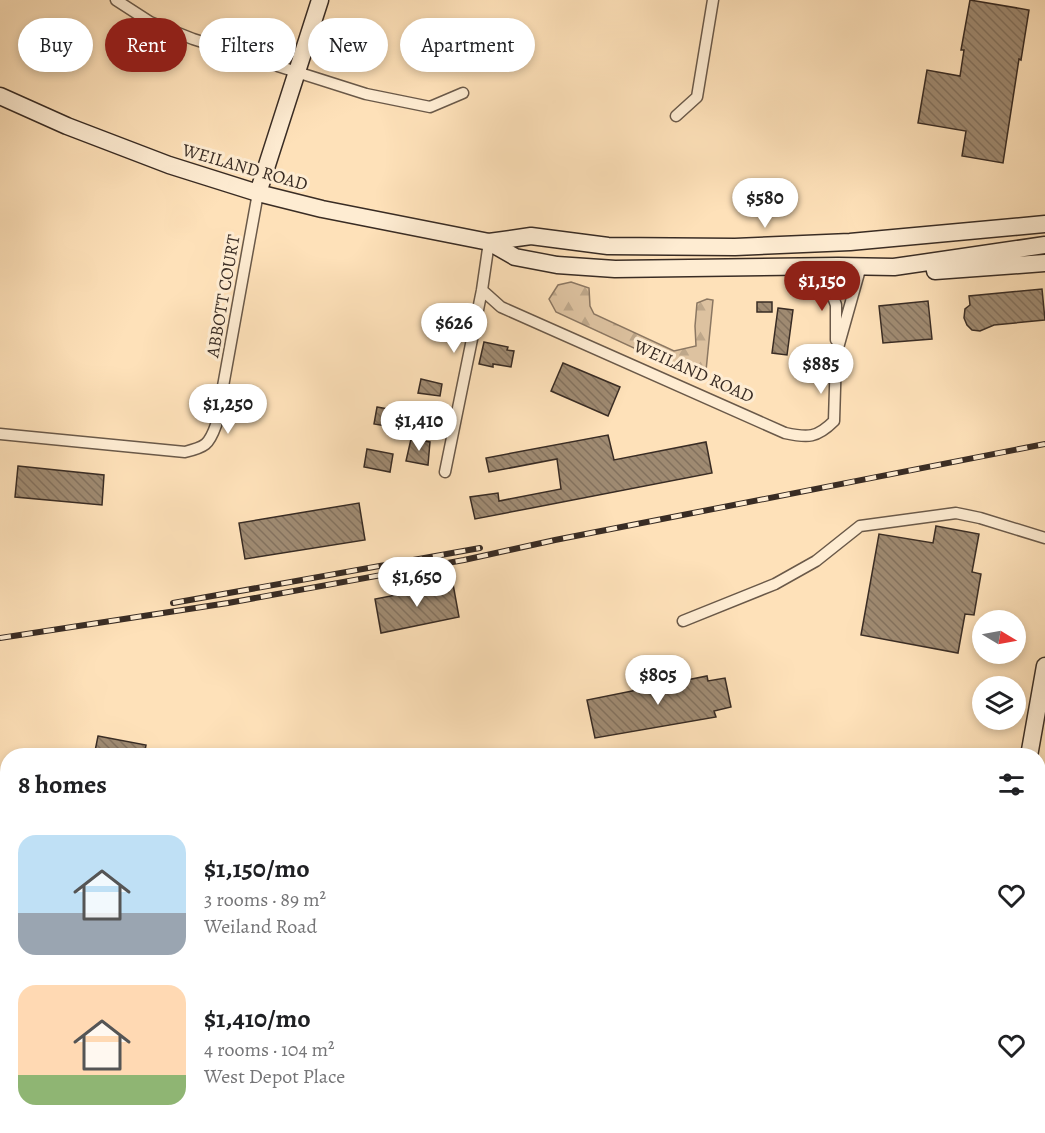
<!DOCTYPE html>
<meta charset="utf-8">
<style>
body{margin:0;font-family:Alegreya,serif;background:#f2f2f2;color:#202124;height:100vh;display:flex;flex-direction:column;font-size:22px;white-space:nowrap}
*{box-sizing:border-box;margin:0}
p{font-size:20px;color:#757577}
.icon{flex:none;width:33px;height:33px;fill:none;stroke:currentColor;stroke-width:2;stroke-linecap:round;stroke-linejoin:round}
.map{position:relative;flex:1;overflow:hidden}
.panel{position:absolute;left:0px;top:748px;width:1046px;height:386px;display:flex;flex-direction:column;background:#fff;border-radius:24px 24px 0 0;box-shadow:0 3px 9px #0003}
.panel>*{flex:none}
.top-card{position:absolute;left:18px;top:18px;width:600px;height:54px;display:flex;gap:12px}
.needle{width:39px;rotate:100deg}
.tools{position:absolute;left:972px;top:610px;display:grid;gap:12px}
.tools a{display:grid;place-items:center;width:54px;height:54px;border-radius:50%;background:#fff;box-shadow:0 3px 9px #0003;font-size:30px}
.price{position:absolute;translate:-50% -51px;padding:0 14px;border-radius:21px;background:#fff;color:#222;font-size:20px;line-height:39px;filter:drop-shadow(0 2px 3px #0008)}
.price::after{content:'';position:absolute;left:50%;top:36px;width:18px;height:14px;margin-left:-9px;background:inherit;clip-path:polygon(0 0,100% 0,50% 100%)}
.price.on{background:#8f2418;color:#fff}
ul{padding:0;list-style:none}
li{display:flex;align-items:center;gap:18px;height:150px;padding:0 18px}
li span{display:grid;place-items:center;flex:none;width:168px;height:120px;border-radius:18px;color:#555}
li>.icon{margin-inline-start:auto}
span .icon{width:72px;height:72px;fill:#fffc;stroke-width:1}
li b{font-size:26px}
h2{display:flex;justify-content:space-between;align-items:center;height:72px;padding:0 18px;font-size:26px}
.pill{padding:0 21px;border-radius:27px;background:#fff;box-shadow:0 3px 9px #0003;font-size:21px;line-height:54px}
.pill.on{background:#8f2418;color:#fff}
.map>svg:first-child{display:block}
</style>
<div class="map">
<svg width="1045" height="1133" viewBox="0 0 1045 1133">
<defs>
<pattern id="forest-firs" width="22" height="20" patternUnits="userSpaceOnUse" patternTransform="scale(1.5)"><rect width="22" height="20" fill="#ddc2a0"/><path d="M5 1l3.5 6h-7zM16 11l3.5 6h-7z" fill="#bea78a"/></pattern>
<pattern id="water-ripples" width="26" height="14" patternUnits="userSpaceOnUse" patternTransform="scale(1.5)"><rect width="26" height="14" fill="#bba386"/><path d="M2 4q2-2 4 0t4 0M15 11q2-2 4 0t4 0" fill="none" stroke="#99856d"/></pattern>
<pattern id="building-back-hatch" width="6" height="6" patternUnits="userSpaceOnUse" patternTransform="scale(1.5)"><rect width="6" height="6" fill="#9f8a71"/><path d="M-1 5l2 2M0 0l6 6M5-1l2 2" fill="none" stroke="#83715d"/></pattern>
</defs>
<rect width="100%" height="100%" fill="#fee1b9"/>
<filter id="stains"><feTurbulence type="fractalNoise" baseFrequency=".00333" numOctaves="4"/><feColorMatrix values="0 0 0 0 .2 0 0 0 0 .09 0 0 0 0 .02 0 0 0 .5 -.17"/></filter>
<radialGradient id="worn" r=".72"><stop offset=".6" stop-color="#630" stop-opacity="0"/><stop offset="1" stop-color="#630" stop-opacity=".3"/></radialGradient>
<path fill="url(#forest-firs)" stroke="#8b7762" stroke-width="1.5" d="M571 282 589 288 590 306 594 314 674 351 696 346 695 326 697 303 707 299 713 300 705 381 556 312 549 299 558 285Z"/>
<path fill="url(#water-ripples)" stroke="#87735f" stroke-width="1.5" d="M1038 944 1045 945V1133H999L1000 1127 1038 1126Z"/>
<path fill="url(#building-back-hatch)" stroke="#392c24" stroke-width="1.5" d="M970 0 1029 10 1021 60 1019 59 1003 163 962 156 966 131 918 123 927 70 960 76 964 50H961Z
M1042 289 1045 320 994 325 980 331 972 330 967 325 964 318 965 309 970 305 969 296Z
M928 301 932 339 883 343 879 306Z
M757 302H772V312H757Z
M439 307 456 310 454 323 437 320Z
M778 308 793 310 787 355 772 353Z
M484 342 508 347 507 350 514 351 511 367 493 364V367L479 364Z
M563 363 620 387 608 416 551 391Z
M421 379 442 384 440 396 418 393Z
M377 407 423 415 420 432 374 424Z
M608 435 614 460 706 442 712 473 475 519 470 497 498 493 499 501 561 489 557 459 489 472 486 458Z
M411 439 430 442 428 465 406 461Z
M367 449 393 454 390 472 364 467Z
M18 466 104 475 102 505 15 497Z
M359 503 365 540 245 559 239 523Z
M936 526 979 534 972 572 981 574 974 615 965 614 958 653 861 635 879 534 933 543Z
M453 584 459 617 381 633 375 599Z
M707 676 708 681 725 678 731 707 714 711 716 717 595 738 587 700Z
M98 736 146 745 144 756H94Z"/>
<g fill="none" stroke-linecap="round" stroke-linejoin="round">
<defs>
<path id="street" d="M116 0 150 22 193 39 366 94 430 107 463 93
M676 116 697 97 713 0
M812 267 832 294 836 305V340
M482 290 501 307 785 433C808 438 817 438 834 421L836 355 861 266
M0 434 185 452C205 447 209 445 216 425L258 193
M445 472 482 290 489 242
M683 621 775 584 816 561 860 526 956 513 980 518 1045 538
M0 964 8 966
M879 1126 917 1133"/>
<path id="secondary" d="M0 96 67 126 169 165 258 193 322 209 489 242 531 236 608 246 735 247 850 242 1045 224
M258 193 320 0
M489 242 515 257 557 265 615 269 838 266 894 267 1045 245
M935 271 1045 263
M1029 756 1045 666
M957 1133 958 1126"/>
</defs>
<use href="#street" stroke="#6a5949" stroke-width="13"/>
<use href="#secondary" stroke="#392c24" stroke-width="19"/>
<use href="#street" stroke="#feecd2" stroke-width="10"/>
<use href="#secondary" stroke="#feecd2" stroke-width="16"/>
<defs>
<path id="rail" d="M173 603 480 548
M0 638 228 603 464 560 555 540 1045 444"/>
</defs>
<use href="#rail" stroke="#392c24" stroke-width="6"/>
<use href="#rail" stroke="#feecd2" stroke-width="4" stroke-dasharray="11" stroke-linecap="butt"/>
</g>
<g text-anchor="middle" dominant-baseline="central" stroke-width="6" stroke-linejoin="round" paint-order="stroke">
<g font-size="18" fill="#392c24" stroke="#feecd2">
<text transform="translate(245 167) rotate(16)">WEILAND ROAD</text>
<text transform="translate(223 296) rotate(-80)">ABBOTT COURT</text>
<text transform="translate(694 371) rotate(24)">WEILAND ROAD</text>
</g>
</g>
<rect width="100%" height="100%" filter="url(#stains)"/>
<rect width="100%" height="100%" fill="url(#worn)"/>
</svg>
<div class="tools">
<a><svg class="needle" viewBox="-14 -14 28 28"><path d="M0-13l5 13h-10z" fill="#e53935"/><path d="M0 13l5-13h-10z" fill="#757577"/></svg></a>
<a><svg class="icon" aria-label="layers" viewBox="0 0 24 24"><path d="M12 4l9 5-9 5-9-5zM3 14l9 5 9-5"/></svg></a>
</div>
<b class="price" style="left:765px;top:229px">$580</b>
<b class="price on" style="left:822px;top:312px">$1,150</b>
<b class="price" style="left:454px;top:354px">$626</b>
<b class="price" style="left:821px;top:395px">$885</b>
<b class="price" style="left:228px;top:435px">$1,250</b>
<b class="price" style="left:419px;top:452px">$1,410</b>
<b class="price" style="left:417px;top:608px">$1,650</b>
<b class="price" style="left:658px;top:706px">$805</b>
<div class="top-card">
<a class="pill">Buy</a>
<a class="pill on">Rent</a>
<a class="pill">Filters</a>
<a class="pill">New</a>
<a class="pill">Apartment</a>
</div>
<section class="panel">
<h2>8 homes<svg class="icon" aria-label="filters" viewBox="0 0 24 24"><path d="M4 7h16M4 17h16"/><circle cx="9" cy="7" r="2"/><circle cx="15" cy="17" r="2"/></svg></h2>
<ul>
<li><span style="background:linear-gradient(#bfe0f5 65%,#9aa5b1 0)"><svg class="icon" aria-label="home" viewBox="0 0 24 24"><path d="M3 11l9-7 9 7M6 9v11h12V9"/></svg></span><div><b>$1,150/mo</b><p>3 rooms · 89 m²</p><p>Weiland Road</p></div><svg class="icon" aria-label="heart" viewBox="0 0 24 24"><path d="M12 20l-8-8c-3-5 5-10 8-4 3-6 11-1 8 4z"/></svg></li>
<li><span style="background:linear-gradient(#ffd9b3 75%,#8fb573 0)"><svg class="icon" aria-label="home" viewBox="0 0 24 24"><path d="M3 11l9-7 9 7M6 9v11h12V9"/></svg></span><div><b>$1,410/mo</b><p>4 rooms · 104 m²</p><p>West Depot Place</p></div><svg class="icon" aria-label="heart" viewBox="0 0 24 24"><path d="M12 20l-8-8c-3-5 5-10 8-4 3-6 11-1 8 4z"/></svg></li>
</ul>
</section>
</div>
